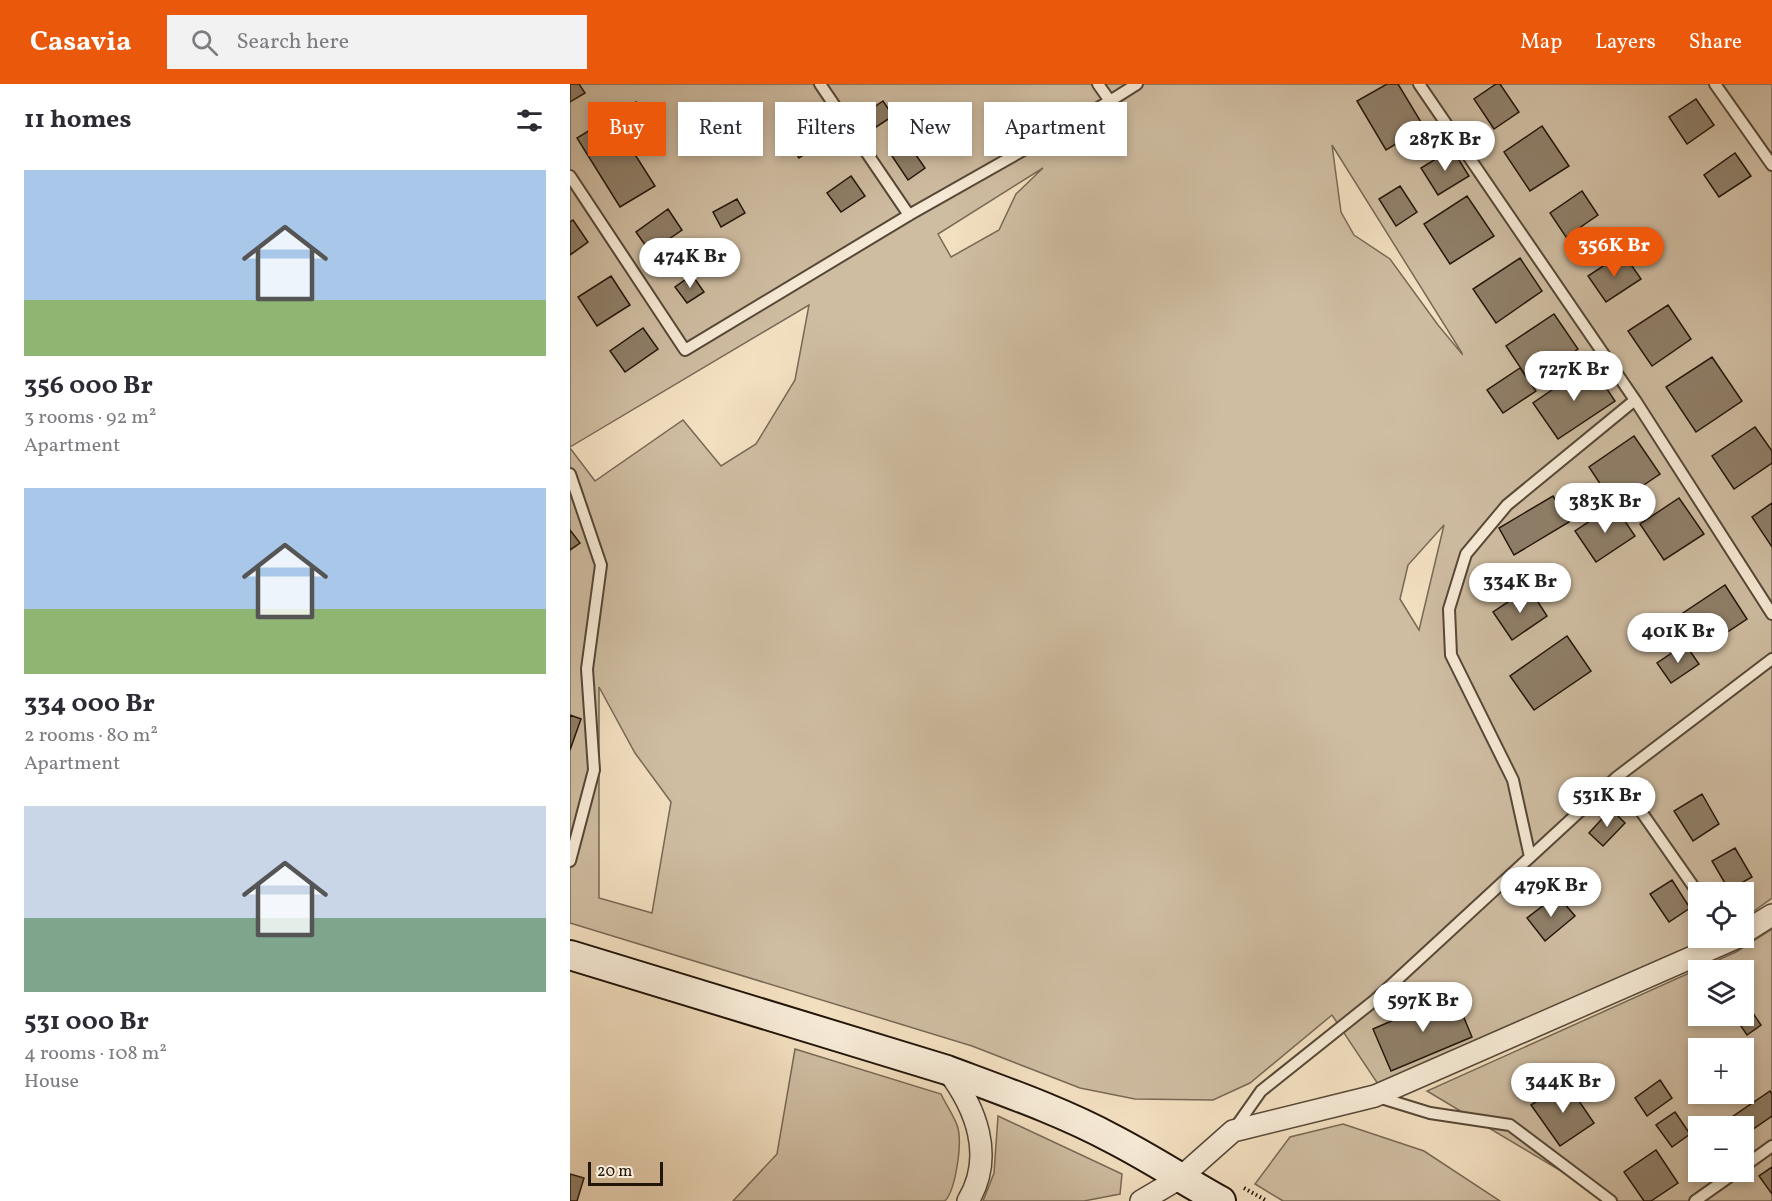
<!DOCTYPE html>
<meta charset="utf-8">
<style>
body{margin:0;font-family:Vollkorn,serif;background:#f2f2f3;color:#2b2b33;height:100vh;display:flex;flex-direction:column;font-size:22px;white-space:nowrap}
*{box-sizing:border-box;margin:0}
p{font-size:20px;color:#7c7c81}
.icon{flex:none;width:33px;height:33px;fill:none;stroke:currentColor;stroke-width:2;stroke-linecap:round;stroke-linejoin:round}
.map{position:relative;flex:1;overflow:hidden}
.drawer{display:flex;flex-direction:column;background:#fff;width:570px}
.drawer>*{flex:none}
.top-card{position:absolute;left:18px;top:18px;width:570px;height:54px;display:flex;gap:12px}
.tools{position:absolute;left:1118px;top:798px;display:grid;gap:12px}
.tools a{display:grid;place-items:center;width:66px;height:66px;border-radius:0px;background:#fff;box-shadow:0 3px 9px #0003;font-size:30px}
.scale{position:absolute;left:18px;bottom:15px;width:75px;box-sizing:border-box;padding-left:6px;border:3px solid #221509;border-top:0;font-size:16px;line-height:21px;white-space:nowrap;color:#221509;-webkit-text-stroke:4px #f7ebd7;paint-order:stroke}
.price{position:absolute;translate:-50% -51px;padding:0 14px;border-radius:21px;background:#fff;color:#222;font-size:20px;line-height:39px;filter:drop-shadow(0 2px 3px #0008)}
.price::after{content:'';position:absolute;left:50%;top:36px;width:18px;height:14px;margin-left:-9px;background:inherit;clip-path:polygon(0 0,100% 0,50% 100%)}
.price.selected{background:#ea580c;color:#fff}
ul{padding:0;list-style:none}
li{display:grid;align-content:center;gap:12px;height:318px;padding:0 24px}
li span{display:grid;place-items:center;height:186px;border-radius:0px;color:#555}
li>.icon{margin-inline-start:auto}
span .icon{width:108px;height:108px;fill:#fffc;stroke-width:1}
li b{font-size:26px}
h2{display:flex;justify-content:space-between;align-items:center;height:72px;padding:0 24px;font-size:26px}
.pill{padding:0 21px;border-radius:0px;background:#fff;box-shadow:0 3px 9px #0003;font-size:21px;line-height:54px}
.pill.selected{background:#ea580c;color:#fff}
header{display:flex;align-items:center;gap:36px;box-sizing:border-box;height:84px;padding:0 30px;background:#ea580c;color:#fff}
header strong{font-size:28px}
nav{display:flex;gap:33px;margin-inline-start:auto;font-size:21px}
.search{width:420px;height:54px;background:#f2f2f3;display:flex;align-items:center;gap:15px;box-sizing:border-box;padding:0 21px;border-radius:0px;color:#7c7c81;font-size:22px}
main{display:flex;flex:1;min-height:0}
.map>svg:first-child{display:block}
</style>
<header>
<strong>Casavia</strong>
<div class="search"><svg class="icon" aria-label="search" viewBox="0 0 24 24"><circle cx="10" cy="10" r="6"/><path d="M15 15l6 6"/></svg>Search here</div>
<nav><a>Map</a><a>Layers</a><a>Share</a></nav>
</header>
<main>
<section class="drawer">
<h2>11 homes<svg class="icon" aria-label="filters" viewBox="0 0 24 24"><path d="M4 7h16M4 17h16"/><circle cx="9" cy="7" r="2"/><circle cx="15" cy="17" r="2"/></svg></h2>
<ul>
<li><span style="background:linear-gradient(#a9c7e8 70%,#8fb573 0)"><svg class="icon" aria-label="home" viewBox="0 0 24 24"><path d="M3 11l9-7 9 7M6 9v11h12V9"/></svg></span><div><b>356 000 Br</b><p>3 rooms · 92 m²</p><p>Apartment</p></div></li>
<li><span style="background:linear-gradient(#a9c7e8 65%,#8fb573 0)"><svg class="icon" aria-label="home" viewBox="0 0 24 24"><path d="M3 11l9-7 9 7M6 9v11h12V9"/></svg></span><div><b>334 000 Br</b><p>2 rooms · 80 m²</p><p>Apartment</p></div></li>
<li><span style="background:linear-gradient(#c9d6e8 60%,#7fa58c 0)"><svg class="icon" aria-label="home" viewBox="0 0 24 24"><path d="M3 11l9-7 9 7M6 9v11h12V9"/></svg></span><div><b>531 000 Br</b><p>4 rooms · 108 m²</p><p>House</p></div></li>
</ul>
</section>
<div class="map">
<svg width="1202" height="1117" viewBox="0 0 1202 1117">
<rect width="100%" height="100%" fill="#f3e0c1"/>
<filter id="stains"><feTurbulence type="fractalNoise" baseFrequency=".00333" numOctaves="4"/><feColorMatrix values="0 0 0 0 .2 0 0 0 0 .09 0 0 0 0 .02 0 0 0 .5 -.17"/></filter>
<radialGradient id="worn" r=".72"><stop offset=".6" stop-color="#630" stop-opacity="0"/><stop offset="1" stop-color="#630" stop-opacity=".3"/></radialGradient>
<path fill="#cfbda2" stroke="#786956" stroke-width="1.5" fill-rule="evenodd" d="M0 0H1202V814L1173 835V808H1128V854H1139L808 1000 762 931 680 999 643 1016 565 1015 510 1004 402 962 0 839V364L25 397 113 336 151 382 186 360 225 296 239 221 0 363ZM762 61 892 269V270L868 241 820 175 784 151 771 128ZM473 84 446 110 429 146 381 173 368 150ZM874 441 849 546 830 515 838 481ZM29 603 65 669 101 718 82 829 29 814Z
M1202 845V1117H1041L857 1007 1166 868ZM1128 886H1173V932H1128ZM1128 964H1173V1010H1128ZM1128 1042H1173V1088H1128Z
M225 965 371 1010C376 1021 385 1033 388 1044 392 1060 386 1105 375 1117H163L207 1070Z
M428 1032 552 1090 550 1110 514 1117H413L424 1089Z
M773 1040 854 1067 930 1117H713L685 1100 720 1053Z"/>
<path fill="#8f7f69" stroke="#221509" stroke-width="1.5" d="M0 0H9L15 9 0 18Z
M817 0H828L854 43 816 66 787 17Z
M926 0H930L949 28 924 45 904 15Z
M1126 15 1144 41 1117 60 1099 33Z
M313 17 323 32 300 47 290 33Z
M66 18 88 54 64 69 85 102 50 123 7 54Z
M244 33 258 55 229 74 215 52Z
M972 42 999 82 960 107 934 68Z
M337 58 355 84 338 96 320 69Z
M882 65 899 92 868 111 851 84Z
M1165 69 1181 92 1149 113 1134 91Z
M281 92 295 112 271 128 257 109Z
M830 102 847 128 826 142 809 115Z
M1012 107 1028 131 996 153 980 129Z
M897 112 924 152 880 180 854 140Z
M167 115 175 129 151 143 143 128Z
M98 125 112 146 80 168 66 148Z
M3 136 18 158 0 171V138Z
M1053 169 1071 195 1036 218 1018 192Z
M950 174 972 207 926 239 903 205Z
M122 191 134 208 117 219 105 203Z
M41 192 60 221 27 242 8 213Z
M1098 221 1121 255 1082 282 1058 247Z
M984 230 1008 265 960 298 936 262Z
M73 244 88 265 55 288 40 267Z
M1142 273 1172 317 1126 348 1096 303Z
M1020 280 1045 317 988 355 963 319Z
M950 284 966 307 933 329 917 306Z
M1185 343 1202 367V379L1164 405 1142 372Z
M1064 352 1090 390 1044 421 1019 383Z
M983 412 999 438 944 471 929 444Z
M1109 414 1134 450 1094 476 1070 440Z
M1202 419V463L1182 433Z
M1044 421 1065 452 1026 478 1005 447Z
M0 446 10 459 0 466Z
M1155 501 1177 535 1135 563 1113 529Z
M959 504 977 532 942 556 923 528Z
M997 552 1021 587 964 626 940 592Z
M1115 560 1129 580 1101 599 1087 579Z
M0 631 11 635 0 666Z
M1132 710 1149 740 1123 757 1104 727Z
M1041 725 1055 739 1033 762 1019 749Z
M1165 764 1182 793 1159 806 1142 777Z
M1102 796 1120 824 1099 838 1080 810Z
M987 811 1005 832 975 857 957 834Z
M884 910 902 953 821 987 803 945Z
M1176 919 1191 941 1177 951 1164 932H1173V920Z
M1090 996 1102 1014 1077 1032 1065 1014Z
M996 998 1024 1039 990 1062 961 1021Z
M1200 1007 1202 1010V1032L1173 1052V1042H1164L1159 1035Z
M1105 1028 1120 1050 1102 1063 1086 1041Z
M1086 1066 1108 1099 1081 1117H1074L1054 1088Z
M1202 1083V1110L1189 1092Z
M0 1090 14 1094 7 1117H0Z"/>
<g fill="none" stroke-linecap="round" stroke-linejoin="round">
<defs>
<path id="lane" d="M250 0 339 131
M528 0 540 17
M849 0 1065 316 1202 530
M1145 0 1202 81
M0 92 115 266 339 131 540 17 567 0
M0 390 31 481 17 585 24 686 0 777
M1047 693 1128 809
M960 773 943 696 881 571 879 525 896 470 937 421 1065 316
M808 1013 860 1029 940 1041 1041 1117
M665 1044 691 1007 805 916 1047 693 1202 575
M1173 1083 1202 1062
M1125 1117 1166 1088"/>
<path id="street" d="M1173 849 1202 831
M377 986C406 1024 425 1072 398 1117
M571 1117 610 1094 663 1047 805 1012 1166 854"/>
<path id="secondary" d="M0 871 377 986C433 1007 491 1027 543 1055 580 1074 615 1097 651 1117"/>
</defs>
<use href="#lane" stroke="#564837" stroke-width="14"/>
<use href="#street" stroke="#564837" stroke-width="24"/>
<use href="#secondary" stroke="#221509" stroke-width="32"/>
<path stroke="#221509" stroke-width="4" stroke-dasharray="1.5 3" stroke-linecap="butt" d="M674 1104 697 1117"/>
<use href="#lane" stroke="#f7ebd7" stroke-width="10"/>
<use href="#street" stroke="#f7ebd7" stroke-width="21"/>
<use href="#secondary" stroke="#f7ebd7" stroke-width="28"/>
</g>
<rect width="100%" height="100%" filter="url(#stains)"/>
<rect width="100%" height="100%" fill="url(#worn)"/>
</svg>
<div class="tools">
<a><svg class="icon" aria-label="locate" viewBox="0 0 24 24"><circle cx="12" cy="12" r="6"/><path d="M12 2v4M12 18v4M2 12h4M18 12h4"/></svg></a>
<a><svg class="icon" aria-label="layers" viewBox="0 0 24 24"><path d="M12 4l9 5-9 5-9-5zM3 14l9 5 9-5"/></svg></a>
<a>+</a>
<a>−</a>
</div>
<div class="scale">20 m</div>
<b class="price" style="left:875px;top:88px">287K Br</b>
<b class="price selected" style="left:1044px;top:194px">356K Br</b>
<b class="price" style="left:120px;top:205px">474K Br</b>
<b class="price" style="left:1004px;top:318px">727K Br</b>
<b class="price" style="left:1035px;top:450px">383K Br</b>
<b class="price" style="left:950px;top:530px">334K Br</b>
<b class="price" style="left:1108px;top:580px">401K Br</b>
<b class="price" style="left:1037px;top:744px">531K Br</b>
<b class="price" style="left:981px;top:834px">479K Br</b>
<b class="price" style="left:853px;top:949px">597K Br</b>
<b class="price" style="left:993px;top:1030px">344K Br</b>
<div class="top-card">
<a class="pill selected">Buy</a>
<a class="pill">Rent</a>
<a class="pill">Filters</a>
<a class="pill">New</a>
<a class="pill">Apartment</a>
</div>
</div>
</main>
